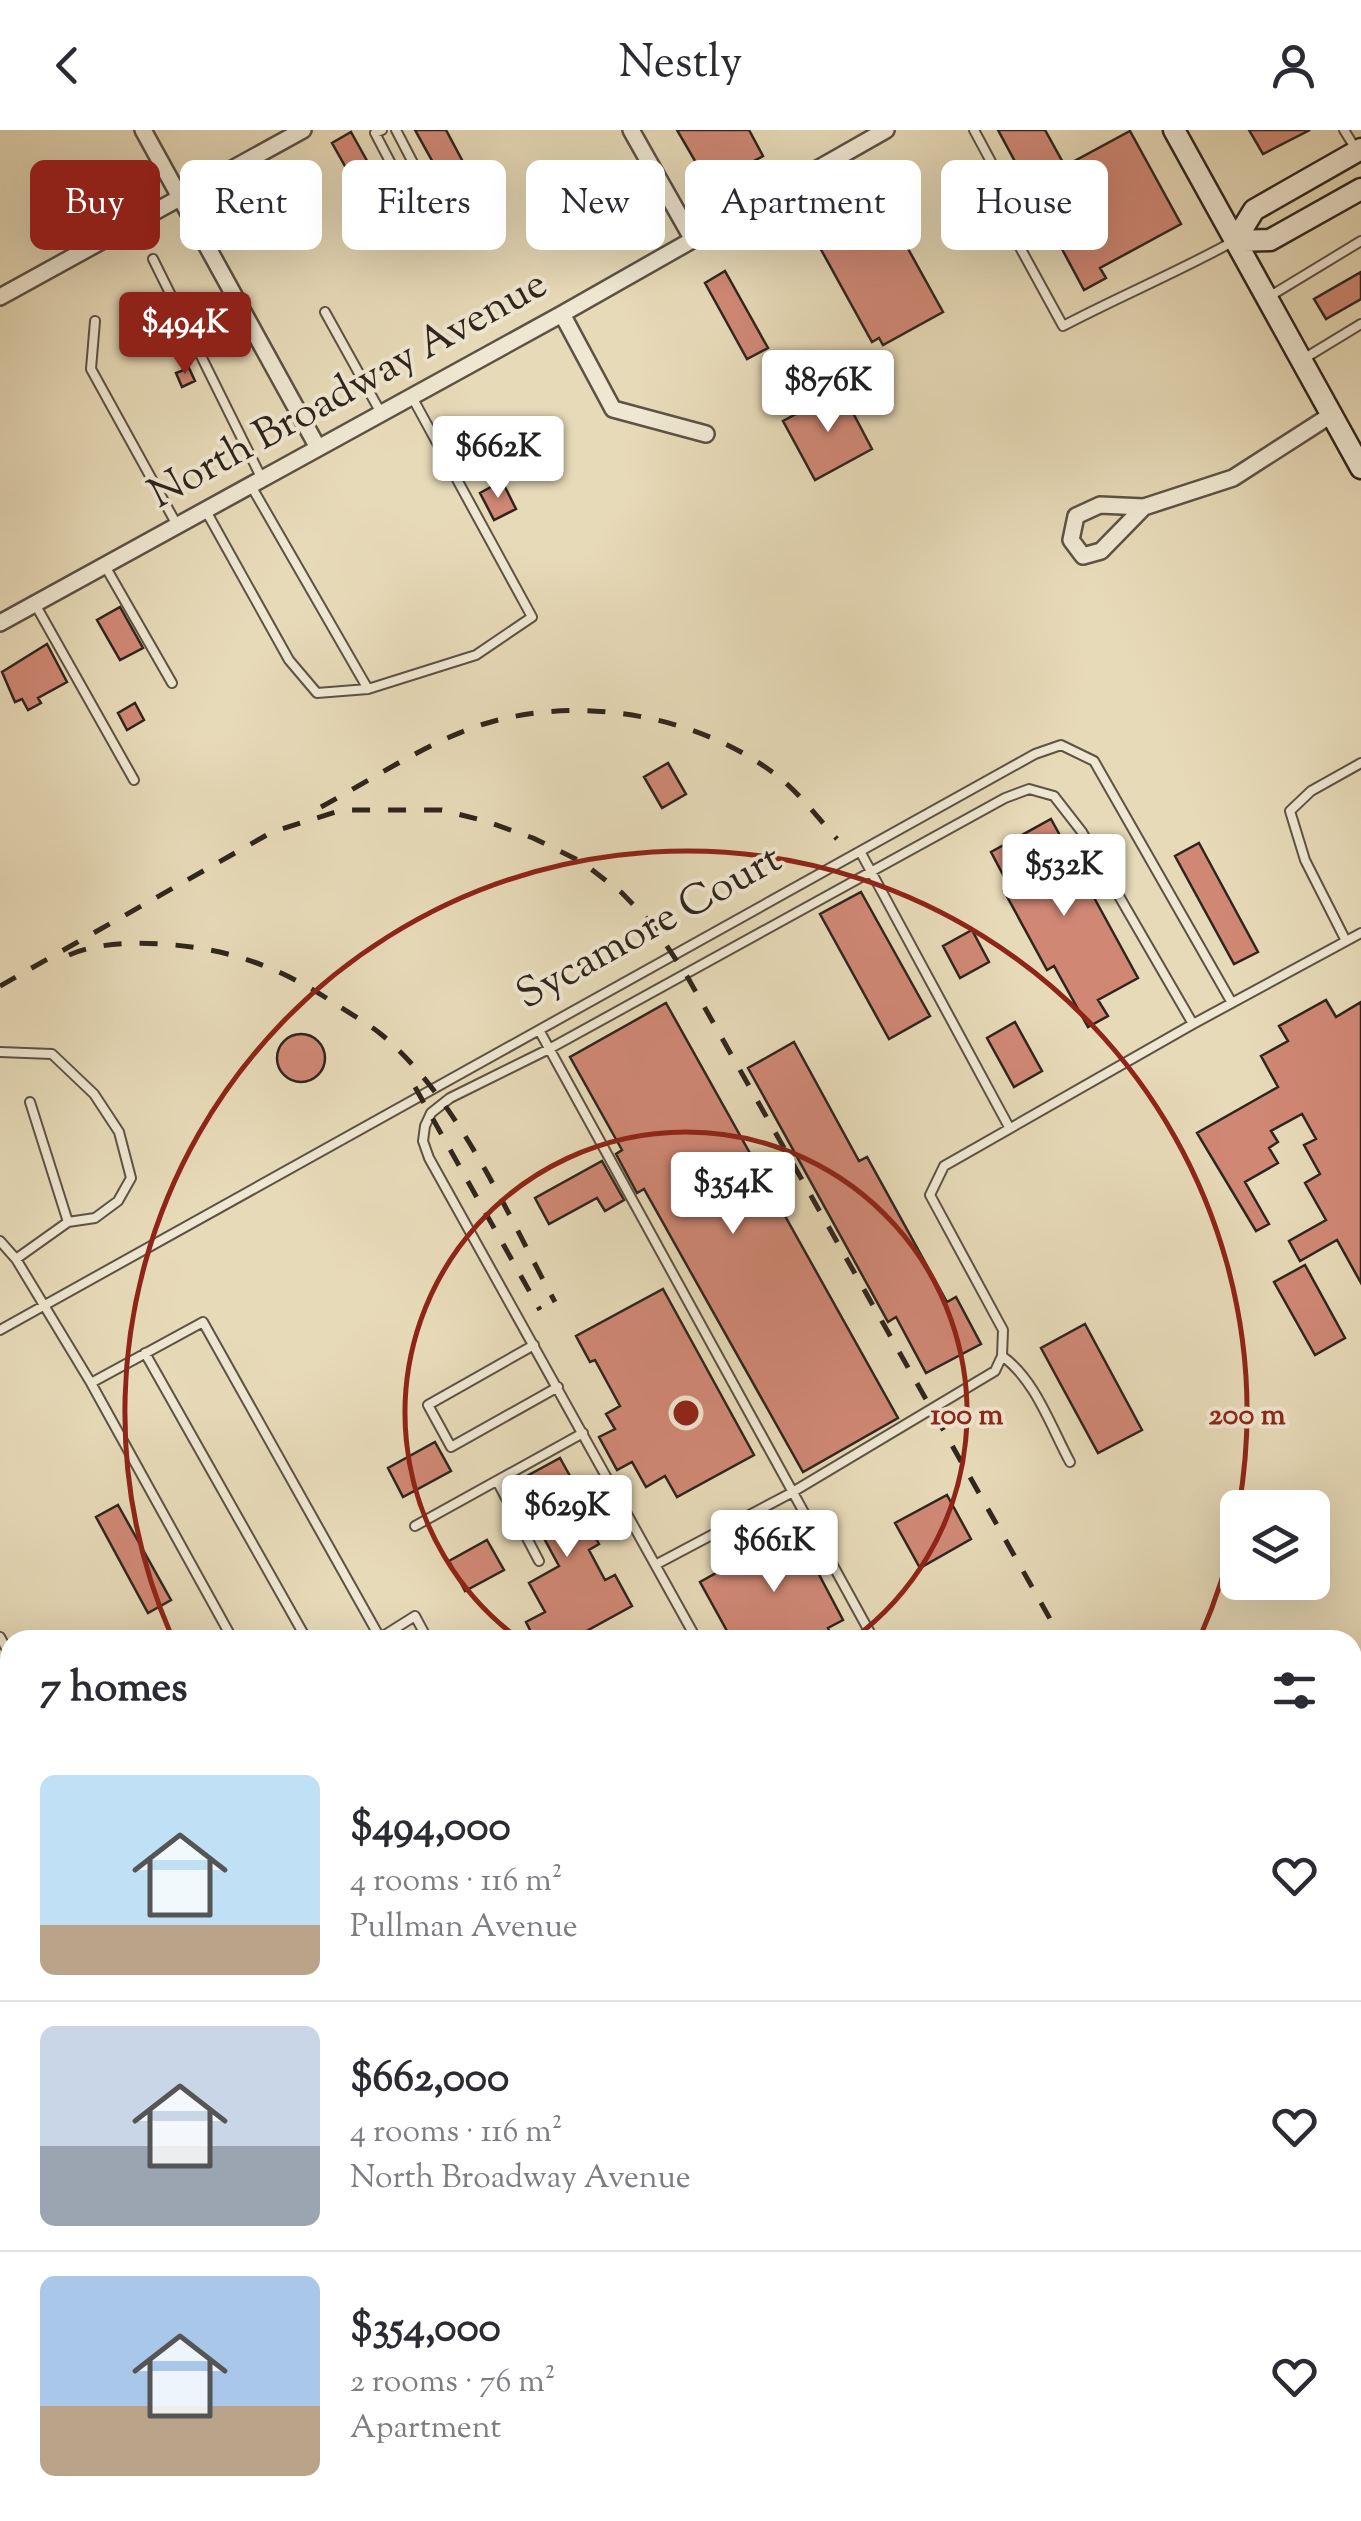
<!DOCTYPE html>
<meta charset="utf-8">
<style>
body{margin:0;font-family:"Sorts Mill Goudy",serif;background:#f2f2f3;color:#2b2b33;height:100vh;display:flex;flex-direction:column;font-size:38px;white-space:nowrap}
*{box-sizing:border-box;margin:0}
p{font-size:32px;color:#7c7c81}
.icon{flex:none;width:55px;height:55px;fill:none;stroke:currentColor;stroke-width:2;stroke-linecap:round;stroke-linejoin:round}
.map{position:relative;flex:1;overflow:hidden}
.panel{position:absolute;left:0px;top:1500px;width:1362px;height:892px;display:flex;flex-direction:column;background:#fff;border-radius:30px 30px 0 0;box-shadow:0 10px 40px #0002}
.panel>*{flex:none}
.banner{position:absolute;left:30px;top:30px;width:1302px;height:90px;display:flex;gap:20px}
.fabs{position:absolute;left:1220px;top:1360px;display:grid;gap:20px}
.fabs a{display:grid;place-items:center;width:110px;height:110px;border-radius:15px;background:#fff;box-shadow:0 10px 40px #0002;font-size:50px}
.price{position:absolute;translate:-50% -85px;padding:0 22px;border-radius:10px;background:#fff;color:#222;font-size:32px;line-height:65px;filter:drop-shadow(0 2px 5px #0008)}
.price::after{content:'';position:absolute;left:50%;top:60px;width:30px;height:22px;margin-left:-15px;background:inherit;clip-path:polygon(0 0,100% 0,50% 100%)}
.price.selected{background:#8f2418;color:#fff}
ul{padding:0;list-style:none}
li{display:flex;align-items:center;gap:30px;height:250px;padding:0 40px}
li+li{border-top:2px solid #e1e1e2}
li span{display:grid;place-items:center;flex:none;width:280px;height:200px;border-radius:15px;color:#555}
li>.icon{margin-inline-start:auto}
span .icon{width:120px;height:120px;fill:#fffc;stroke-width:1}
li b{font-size:42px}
h2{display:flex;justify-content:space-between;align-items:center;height:120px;padding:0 40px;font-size:42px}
.chip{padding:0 35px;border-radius:15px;background:#fff;box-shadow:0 10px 40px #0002;font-size:35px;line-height:90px}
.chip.selected{background:#8f2418;color:#fff}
header{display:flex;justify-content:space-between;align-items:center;height:130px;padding:0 40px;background:#fff;font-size:45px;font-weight:600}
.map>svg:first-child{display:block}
</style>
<header><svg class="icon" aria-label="back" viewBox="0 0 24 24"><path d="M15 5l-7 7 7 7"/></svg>Nestly<svg class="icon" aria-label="person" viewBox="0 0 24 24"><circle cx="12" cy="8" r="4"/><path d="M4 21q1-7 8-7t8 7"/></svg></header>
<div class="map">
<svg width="1361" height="2391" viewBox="0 0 1361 2391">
<rect width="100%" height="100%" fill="#e7dab8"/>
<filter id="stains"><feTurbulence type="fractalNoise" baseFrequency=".002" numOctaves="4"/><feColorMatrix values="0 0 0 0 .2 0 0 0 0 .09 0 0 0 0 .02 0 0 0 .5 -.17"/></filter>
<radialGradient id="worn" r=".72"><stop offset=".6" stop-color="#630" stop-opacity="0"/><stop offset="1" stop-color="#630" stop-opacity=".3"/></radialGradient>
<path fill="#b4c090" stroke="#727256" stroke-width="2.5" d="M10 2241V2382H667L671 2391H0V2246Z"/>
<path fill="#d08875" stroke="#2f251d" stroke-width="2.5" d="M415 0H446L478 60 455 72Z
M677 0H749L763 26 709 55Z
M998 0H1045L1065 36 1130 1 1181 94 1100 138 1106 148 1084 160Z
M1249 0H1310L1263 24Z
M351 2 405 99 386 109 332 13Z
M875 59 943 182 883 215 879 208 872 212 808 96Z
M725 141 768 218 747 229 705 153Z
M1361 142V169L1326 189 1314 169Z
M189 238 195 251 182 257 176 243Z
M841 260 872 319 815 350 783 291Z
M502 351 516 379 494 390 480 363Z
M120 477 143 518 120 530 97 490Z
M47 514 67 552 38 568 41 573 28 580 22 569 15 572 2 542Z
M135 573 144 590 127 600 118 583Z
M668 633 686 664 662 678 644 647Z
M1051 689 1138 848 1098 870 1108 886 1088 897 1054 836 1047 840 1004 761 1010 758 991 722Z
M1199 713 1258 822 1234 834 1175 726Z
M861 762 930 886 889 909 820 784Z
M972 800 989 832 960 848 943 816Z
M1326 870 1336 887 1361 872V1153L1337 1110 1300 1131 1289 1111 1326 1090 1305 1053 1320 1044 1304 1015 1316 1009 1302 984 1271 1001 1278 1012 1269 1018 1278 1033 1245 1052 1269 1094 1256 1101 1197 1003 1278 957 1261 926 1288 911 1279 896Z
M666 873 898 1288 803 1342 644 1059 637 1063 616 1024 622 1020 570 927Z
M1015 892 1042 941 1014 957 987 908Z
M277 928a24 24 0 1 1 48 0a24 24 0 1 1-48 0Z
M794 912 859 1031 867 1027 947 1172 956 1167 981 1214 926 1243 896 1187 888 1192 748 938Z
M602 1031 624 1070 605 1081 597 1068 549 1094 535 1068Z
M1305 1135 1345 1208 1315 1225 1274 1152Z
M663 1159 754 1325 677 1367 665 1346 646 1357 632 1332 617 1340 599 1307 615 1299 606 1284 620 1276 595 1230 590 1232 576 1206Z
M1085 1194 1142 1300 1098 1323 1041 1218Z
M435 1312 451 1341 403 1367 388 1338Z
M560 1328 585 1373 578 1376 599 1414 589 1420 605 1450 615 1445 632 1476 570 1510H535L526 1492 545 1482 529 1453 559 1436 514 1353Z
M947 1365 971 1409 920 1438 895 1393Z
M118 1375 171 1470 148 1483 96 1387Z
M795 1399 843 1490 828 1498 834 1510H732L700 1452Z
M487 1410 504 1440 465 1461 449 1431Z"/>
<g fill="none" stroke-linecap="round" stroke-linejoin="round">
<defs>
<path id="lane" d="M382 0 375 3 421 91 438 81 396 0
M974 0 1024 93 1011 101 1063 196C1120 166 1178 142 1234 111
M1344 0 1357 21
M153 129 261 347
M1267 168 1361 111
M325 182 381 283
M95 191 91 239 177 395
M1305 228 1361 194
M250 354 368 559
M206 381 289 530 317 563 368 559 476 525 532 487 412 267
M105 436 172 553
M35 474 134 650
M861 723 1009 997
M1346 811 1305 730 1290 681 1311 661 1361 633
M539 900 874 1510
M0 922 52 924 94 964 119 1002 131 1048 118 1071 95 1088 68 1092 16 1129
M30 972 68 1092
M0 1111 16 1129 91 1253
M0 1200 1035 624 1061 615 1094 631 1232 873
M534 1215 428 1275 451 1317 558 1257
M145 1223 307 1510
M1002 1226C1035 1249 1051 1297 1070 1332
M497 1351 539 1431
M415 1396 583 1303
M657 1434 791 1363 995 1241 1002 1226 1003 1200 930 1065 944 1036 1193 894 1361 803
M0 1507 10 1525
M380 1508 415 1486 428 1510
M233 1510 91 1253 203 1192 379 1506 371 1510
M697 1510 429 1028 423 1011 425 996 431 983 450 968 549 919 1005 668 1029 659 1054 666 1082 702 1193 894
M0 1626 10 1644
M0 1684 10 1678
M0 1759 10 1777
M1352 1828 1361 1826
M0 1896 10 1914
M0 2028 10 2046
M0 2159 10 2177
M0 2213 10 2207
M0 2351 10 2346"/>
<path id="street" d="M143 0 317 316
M631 0 692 108
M0 167 303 0
M562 184 613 279 706 304
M1144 377 1101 421 1083 426 1071 410 1076 386 1100 375 1144 377 1233 348 1331 285
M0 493 562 184 886 0"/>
<path id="secondary" d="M1174 0 1361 338
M1235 111 1254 80 1361 19
M1235 111 1270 110 1361 59"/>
</defs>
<use href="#lane" stroke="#5d5244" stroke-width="12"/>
<use href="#street" stroke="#5d5244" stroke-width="20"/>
<use href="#secondary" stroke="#2f251d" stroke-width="25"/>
<use href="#lane" stroke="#efe7d1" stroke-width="8"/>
<use href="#street" stroke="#efe7d1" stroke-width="15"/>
<use href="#secondary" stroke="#efe7d1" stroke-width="20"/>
<path stroke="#2f251d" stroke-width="5" stroke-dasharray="18 18" stroke-linecap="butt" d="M321 677C373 649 427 612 484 594 580 564 701 585 780 648 801 665 819 689 837 709
M69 825C106 809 159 812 198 818 246 825 290 844 331 871 347 882 366 892 382 905 460 971 507 1084 555 1172
M0 856 272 702 342 680H442L485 691 533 708 582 732 622 763 653 795 688 848 1062 1510
M415 957 540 1180"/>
</g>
<g fill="none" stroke="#8f2418" stroke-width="5">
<path d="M519 1509A281 281 0 1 1 853 1509"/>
<path d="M1237 1390A561 561 0 0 1 1200 1507M172 1507A561 561 0 1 1 1239 1376"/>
</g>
<g text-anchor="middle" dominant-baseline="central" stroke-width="8" stroke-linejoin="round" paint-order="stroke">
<g font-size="42" fill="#2f251d" stroke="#efe7d1">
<text transform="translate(349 261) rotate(-29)">North Broadway Avenue</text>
<text transform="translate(650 799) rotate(-29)">Sycamore Court</text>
</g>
</g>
<circle cx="686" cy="1283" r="15" fill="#8f2418" stroke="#efe7d1" stroke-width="5"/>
<g font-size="30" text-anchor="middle" font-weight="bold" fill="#8f2418" stroke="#efe7d1" stroke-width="8" stroke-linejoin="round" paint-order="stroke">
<text x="967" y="1294">100 m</text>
<text x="1247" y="1294">200 m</text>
</g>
<rect width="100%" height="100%" filter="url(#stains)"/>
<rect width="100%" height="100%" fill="url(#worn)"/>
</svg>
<div class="fabs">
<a><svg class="icon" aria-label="layers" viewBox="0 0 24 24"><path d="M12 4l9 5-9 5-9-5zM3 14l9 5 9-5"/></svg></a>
</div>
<b class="price selected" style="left:185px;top:247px">$494K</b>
<b class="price" style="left:828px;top:305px">$876K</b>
<b class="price" style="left:498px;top:371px">$662K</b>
<b class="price" style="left:1064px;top:789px">$532K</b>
<b class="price" style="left:733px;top:1107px">$354K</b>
<b class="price" style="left:567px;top:1430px">$629K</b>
<b class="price" style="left:774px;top:1465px">$661K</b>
<div class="banner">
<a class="chip selected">Buy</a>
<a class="chip">Rent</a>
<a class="chip">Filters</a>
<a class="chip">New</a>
<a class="chip">Apartment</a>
<a class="chip">House</a>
</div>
<section class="panel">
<h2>7 homes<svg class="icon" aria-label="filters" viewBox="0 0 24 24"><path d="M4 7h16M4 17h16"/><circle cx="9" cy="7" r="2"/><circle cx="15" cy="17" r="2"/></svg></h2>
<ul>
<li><span style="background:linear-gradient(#bfe0f5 75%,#b9a48a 0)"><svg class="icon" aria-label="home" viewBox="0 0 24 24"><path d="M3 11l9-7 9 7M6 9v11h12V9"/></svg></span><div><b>$494,000</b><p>4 rooms · 116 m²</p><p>Pullman Avenue</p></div><svg class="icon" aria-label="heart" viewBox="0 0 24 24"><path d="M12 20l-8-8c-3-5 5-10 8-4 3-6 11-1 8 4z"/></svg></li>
<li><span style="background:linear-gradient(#c9d6e8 60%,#9aa5b1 0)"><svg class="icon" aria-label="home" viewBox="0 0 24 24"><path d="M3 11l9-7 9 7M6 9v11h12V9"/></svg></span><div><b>$662,000</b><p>4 rooms · 116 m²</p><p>North Broadway Avenue</p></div><svg class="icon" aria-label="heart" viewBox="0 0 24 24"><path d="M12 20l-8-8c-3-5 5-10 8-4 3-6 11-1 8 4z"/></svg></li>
<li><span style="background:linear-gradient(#a9c7e8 65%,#b9a48a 0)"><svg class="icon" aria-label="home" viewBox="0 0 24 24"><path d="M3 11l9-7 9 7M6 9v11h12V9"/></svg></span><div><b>$354,000</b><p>2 rooms · 76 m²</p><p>Apartment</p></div><svg class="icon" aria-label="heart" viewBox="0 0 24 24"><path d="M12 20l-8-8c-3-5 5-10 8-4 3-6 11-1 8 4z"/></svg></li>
</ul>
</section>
</div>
